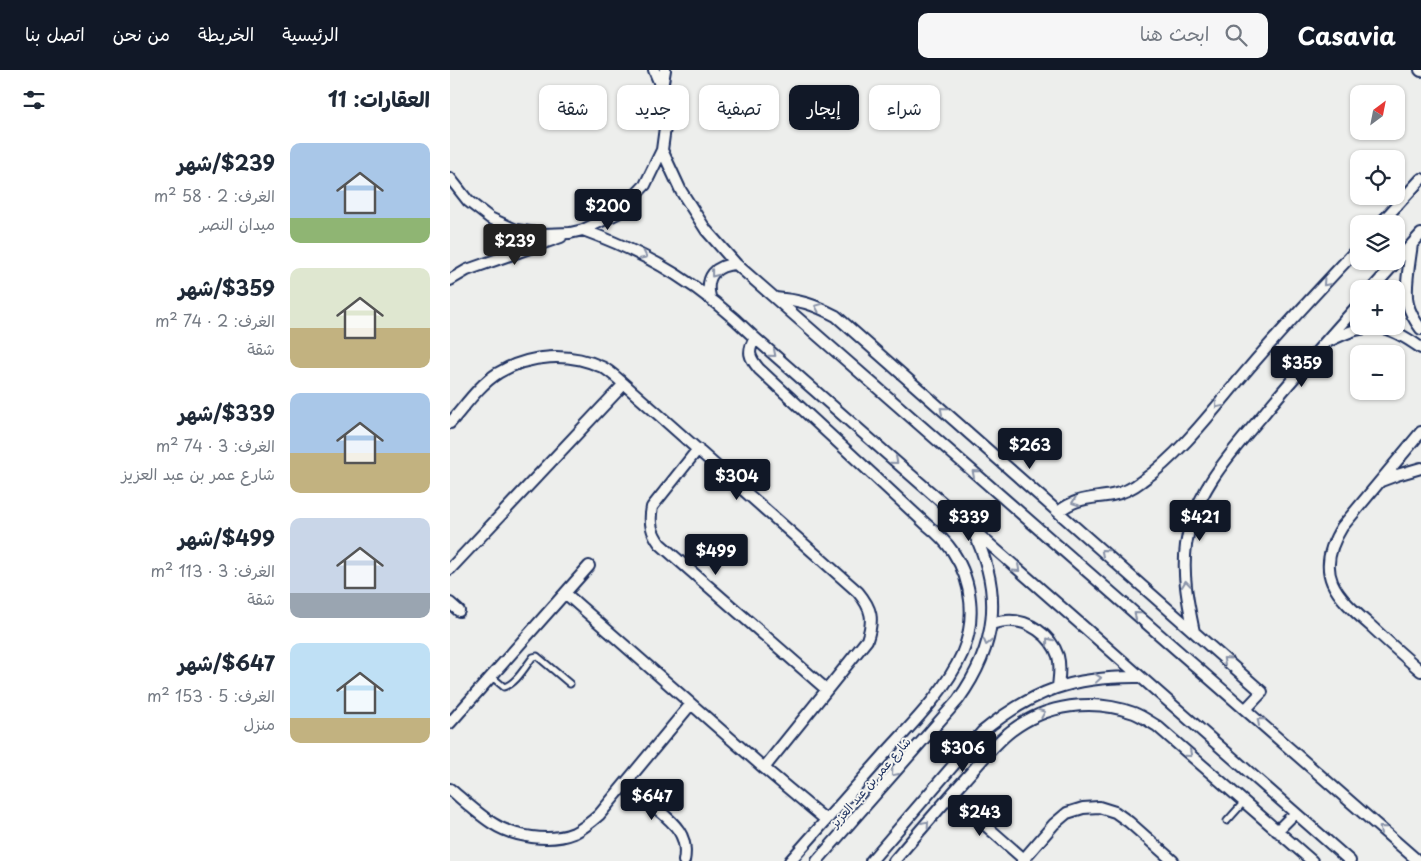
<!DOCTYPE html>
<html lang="ar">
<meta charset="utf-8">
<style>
body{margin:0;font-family:"Playpen Sans","Playpen Sans Arabic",sans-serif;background:#f6f6f7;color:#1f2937;direction:rtl;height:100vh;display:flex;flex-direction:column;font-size:19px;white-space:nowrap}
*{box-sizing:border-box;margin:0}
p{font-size:16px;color:#747a83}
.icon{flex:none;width:28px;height:28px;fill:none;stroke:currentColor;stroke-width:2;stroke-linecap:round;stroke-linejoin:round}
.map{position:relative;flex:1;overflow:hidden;direction:ltr}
.sheet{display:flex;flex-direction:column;background:#fff;width:450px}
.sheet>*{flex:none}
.top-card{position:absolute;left:15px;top:15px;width:475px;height:45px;direction:rtl;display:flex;gap:10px}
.needle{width:32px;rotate:32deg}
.fabs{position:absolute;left:900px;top:15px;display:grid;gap:10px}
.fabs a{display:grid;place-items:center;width:55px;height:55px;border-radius:10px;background:#fff;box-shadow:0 1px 4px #0004;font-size:25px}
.price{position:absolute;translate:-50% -42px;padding:0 11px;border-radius:5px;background:#111827;color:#fff;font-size:16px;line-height:32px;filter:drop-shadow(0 1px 2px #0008)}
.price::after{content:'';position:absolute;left:50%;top:30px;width:15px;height:11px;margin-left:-8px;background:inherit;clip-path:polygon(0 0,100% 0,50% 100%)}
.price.current{background:#222;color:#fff}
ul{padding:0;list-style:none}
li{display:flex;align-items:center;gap:15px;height:125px;padding:0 20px}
li span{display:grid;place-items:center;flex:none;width:140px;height:100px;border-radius:10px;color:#555}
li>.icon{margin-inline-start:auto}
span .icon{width:60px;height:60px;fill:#fffc;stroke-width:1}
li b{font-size:21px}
h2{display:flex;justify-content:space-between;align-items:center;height:60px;padding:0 20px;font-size:21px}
.pill{padding:0 18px;border-radius:10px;background:#fff;box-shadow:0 1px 4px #0004;font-size:18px;line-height:45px}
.pill.current{background:#111827;color:#fff}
header{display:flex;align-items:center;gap:30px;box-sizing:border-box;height:70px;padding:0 25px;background:#111827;color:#fff}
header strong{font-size:24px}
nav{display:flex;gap:28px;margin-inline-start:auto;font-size:18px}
.search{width:350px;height:45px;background:#f6f6f7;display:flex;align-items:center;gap:12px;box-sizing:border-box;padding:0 18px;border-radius:10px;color:#747a83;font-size:19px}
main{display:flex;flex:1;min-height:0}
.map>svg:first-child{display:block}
</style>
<header>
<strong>Casavia</strong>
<div class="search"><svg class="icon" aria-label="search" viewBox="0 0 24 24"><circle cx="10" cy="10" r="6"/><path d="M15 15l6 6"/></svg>ابحث هنا</div>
<nav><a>الرئيسية</a><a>الخريطة</a><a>من نحن</a><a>اتصل بنا</a></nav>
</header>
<main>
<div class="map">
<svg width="971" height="791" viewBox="0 0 971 791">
<rect width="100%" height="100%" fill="#edeeec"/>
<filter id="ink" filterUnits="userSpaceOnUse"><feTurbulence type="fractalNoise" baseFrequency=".02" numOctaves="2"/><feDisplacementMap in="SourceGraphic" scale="10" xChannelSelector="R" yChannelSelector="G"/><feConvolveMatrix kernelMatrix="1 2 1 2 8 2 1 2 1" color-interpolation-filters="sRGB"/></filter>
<g filter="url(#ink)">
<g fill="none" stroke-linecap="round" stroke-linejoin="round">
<defs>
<path id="service" d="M41 606 54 617C66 614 75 597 83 587L87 586 120 614
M777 751 794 732"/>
<path id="minor" d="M970 0 971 1
M212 18 215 0
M212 80 231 121 256 160 286 194 968 791
M0 108 18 131 40 148 66 160 93 164 120 163 133 160 168 143 195 115 212 80 216 50 212 19 204 0
M930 154 971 109
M133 160C202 185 253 217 305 268L900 791
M962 174C960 190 954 220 958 234 960 243 965 251 971 259
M0 210 17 200 111 167
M922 219 971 164
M260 227C255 207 265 195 286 194
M325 228C350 230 363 234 386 246L812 622 796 639
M305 268C297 282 299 287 309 299L477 455C487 463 496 472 503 482 523 512 526 552 512 584 495 622 461 655 433 686 402 721 371 756 340 791
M879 271C920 251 934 252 971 278
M0 353C15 336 29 315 48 303 80 284 119 282 152 297 160 301 167 308 174 314L408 522C422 539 424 549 417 570L314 698
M971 362 892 457C862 505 887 526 922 557 938 572 955 587 971 601
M248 379 202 437C199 452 201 462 210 474L377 620
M931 411 947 405 971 398
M608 442C627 427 640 429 662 425 673 423 683 418 692 411 732 383 767 335 799 298 834 257 872 217 909 177
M0 499 174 314
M115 523 314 698 376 750
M0 533 9 541
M541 554C546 553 551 551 556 551 578 549 601 565 608 586 611 597 609 606 608 617
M744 562C738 533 732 505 736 475 744 423 779 385 812 346 843 308 876 271 909 234
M0 653 139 496
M176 713C186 721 196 730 206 738 224 753 239 765 234 791
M0 719C13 730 28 744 42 753 63 767 100 773 124 763 134 758 141 752 149 745L241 634
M501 725 576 791
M827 761 845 743
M367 791 508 630C547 576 553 523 524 463
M421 791 532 662C583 620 624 606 690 607
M444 791C468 763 492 735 516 708 531 692 544 674 561 661 596 634 643 628 684 643 692 646 700 652 707 656L862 791
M572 791 604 754 617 743 633 738 649 737 665 742 679 752 723 791"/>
</defs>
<use href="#service" stroke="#1b2f5e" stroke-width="9"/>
<use href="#minor" stroke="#1b2f5e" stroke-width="14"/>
<use href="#service" stroke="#f6f6f2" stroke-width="5"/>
<use href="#minor" stroke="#f6f6f2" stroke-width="10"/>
</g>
<defs><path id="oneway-chevron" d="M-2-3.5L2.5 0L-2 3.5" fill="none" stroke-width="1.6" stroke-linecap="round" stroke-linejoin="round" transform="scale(1.25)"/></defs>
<g stroke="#8892a8">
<use href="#oneway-chevron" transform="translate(194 186) rotate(26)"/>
<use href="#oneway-chevron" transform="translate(264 204) rotate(128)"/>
<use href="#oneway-chevron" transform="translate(876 213) rotate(132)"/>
<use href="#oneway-chevron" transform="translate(368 237) rotate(-157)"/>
<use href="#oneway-chevron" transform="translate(323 284) rotate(41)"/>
<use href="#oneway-chevron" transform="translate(768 335) rotate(130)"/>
<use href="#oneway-chevron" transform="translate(493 340) rotate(-139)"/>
<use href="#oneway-chevron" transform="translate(445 391) rotate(41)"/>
<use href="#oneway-chevron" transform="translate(525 403) rotate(-139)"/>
<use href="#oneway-chevron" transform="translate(625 432) rotate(159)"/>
<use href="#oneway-chevron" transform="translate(654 482) rotate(-139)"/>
<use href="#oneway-chevron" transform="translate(567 499) rotate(42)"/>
<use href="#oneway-chevron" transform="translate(736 514) rotate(-96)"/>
<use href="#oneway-chevron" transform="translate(687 545) rotate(-139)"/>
<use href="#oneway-chevron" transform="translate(599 571) rotate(-128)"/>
<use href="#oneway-chevron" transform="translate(537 572) rotate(104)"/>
<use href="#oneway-chevron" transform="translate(776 590) rotate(-138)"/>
<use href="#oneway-chevron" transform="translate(648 608) rotate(-6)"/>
<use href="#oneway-chevron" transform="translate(592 643) rotate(-22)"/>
<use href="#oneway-chevron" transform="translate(810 651) rotate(-139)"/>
<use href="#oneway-chevron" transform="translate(739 684) rotate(41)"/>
<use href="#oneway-chevron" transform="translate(444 703) rotate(131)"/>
<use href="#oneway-chevron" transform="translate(476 754) rotate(-49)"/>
<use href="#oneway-chevron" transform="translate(932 759) rotate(-139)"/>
</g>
</g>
<g text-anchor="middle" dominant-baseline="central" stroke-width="4" stroke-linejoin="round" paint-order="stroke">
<g font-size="12" fill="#1b2f5e" stroke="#f6f6f2">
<text transform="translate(420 712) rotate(-49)">شارع عمر بن عبد العزيز</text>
</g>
</g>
</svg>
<div class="fabs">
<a><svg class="needle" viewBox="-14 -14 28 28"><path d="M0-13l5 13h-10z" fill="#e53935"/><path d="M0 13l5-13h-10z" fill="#747a83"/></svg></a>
<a><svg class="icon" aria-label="locate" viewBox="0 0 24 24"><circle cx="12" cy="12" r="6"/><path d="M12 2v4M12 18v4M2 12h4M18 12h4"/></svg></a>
<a><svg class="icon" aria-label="layers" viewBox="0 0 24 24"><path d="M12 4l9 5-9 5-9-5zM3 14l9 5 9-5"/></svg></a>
<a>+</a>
<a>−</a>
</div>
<b class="price" style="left:158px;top:161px">$200</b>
<b class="price current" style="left:65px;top:196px">$239</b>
<b class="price" style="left:852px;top:318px">$359</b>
<b class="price" style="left:580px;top:400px">$263</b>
<b class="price" style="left:287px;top:431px">$304</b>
<b class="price" style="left:519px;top:472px">$339</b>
<b class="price" style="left:750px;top:472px">$421</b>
<b class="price" style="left:266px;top:506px">$499</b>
<b class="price" style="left:513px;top:703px">$306</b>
<b class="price" style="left:202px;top:751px">$647</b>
<b class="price" style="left:530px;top:767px">$243</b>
<div class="top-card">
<a class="pill">شراء</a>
<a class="pill current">إيجار</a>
<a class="pill">تصفية</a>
<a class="pill">جديد</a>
<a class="pill">شقة</a>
</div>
</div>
<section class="sheet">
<h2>العقارات: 11<svg class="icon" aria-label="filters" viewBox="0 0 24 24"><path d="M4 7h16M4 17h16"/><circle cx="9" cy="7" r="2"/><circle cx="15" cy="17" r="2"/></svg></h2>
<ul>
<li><span style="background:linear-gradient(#a9c7e8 75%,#8fb573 0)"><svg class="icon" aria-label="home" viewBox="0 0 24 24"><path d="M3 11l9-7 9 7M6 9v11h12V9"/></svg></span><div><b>$239/شهر</b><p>الغرف: 2 · 58 m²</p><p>ميدان النصر</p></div></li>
<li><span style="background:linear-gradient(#dfe7d0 60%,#c2b280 0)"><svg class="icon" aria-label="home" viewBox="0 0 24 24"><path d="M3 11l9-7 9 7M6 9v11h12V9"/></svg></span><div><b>$359/شهر</b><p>الغرف: 2 · 74 m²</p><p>شقة</p></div></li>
<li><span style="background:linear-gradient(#a9c7e8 60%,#c2b280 0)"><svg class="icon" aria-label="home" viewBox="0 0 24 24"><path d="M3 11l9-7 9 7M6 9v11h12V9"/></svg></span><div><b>$339/شهر</b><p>الغرف: 3 · 74 m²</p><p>شارع عمر بن عبد العزيز</p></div></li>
<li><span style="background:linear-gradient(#c9d6e8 75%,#9aa5b1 0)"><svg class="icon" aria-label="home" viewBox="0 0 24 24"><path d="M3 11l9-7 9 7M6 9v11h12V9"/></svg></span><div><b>$499/شهر</b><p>الغرف: 3 · 113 m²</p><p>شقة</p></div></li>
<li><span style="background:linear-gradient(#bfe0f5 75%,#c2b280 0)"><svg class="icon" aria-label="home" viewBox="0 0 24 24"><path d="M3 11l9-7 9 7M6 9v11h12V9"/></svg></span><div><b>$647/شهر</b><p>الغرف: 5 · 153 m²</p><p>منزل</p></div></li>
</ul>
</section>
</main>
